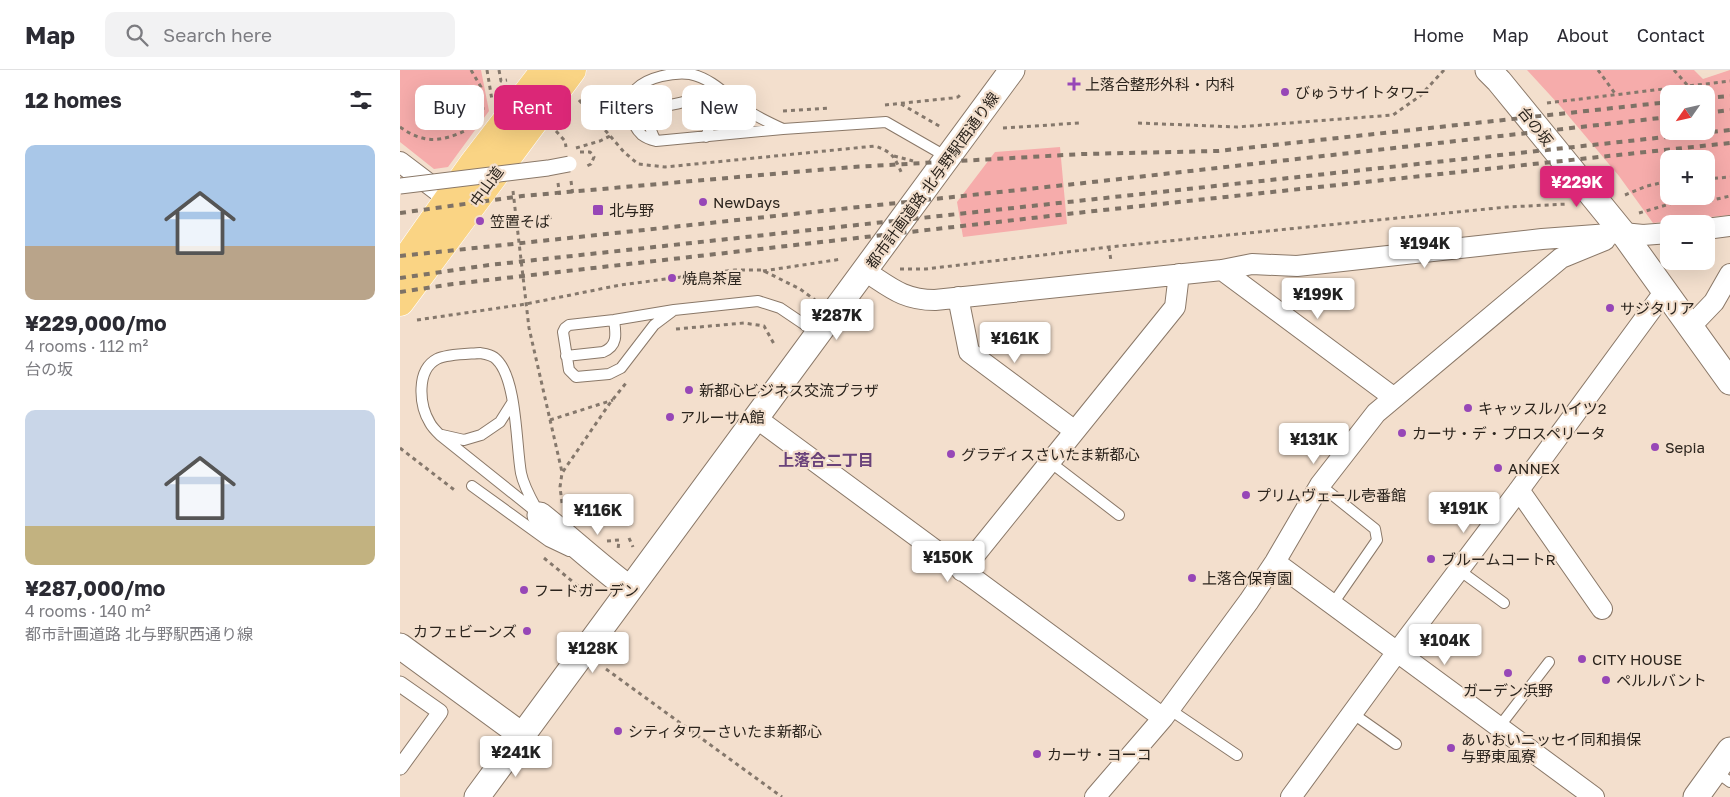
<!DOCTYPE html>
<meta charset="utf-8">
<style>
body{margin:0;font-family:"Golos Text","Noto Sans JP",sans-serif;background:#f2f2f3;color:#2b2b33;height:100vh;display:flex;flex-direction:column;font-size:19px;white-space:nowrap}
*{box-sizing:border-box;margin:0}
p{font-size:16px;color:#7c7c81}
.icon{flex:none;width:28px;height:28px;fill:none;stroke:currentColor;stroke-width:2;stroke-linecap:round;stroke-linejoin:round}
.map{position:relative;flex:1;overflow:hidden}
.sheet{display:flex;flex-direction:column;background:#fff;width:400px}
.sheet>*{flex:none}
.hud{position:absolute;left:15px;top:15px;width:475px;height:45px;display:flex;gap:10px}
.needle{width:32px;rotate:236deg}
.tools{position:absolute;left:1260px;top:15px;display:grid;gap:10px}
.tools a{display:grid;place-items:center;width:55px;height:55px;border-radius:10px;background:#fff;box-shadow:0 5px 20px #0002;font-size:25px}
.price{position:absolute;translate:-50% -42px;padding:0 11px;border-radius:5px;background:#fff;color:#222;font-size:16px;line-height:32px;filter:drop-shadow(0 1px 2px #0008)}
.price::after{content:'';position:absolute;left:50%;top:30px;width:15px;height:11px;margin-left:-8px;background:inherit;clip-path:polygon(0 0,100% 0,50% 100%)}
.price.selected{background:#db2777;color:#fff}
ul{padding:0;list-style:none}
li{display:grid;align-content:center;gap:10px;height:265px;padding:0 25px}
li span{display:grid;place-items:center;height:155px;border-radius:10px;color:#555}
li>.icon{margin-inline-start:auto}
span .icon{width:90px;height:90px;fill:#fffc;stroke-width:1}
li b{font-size:21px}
h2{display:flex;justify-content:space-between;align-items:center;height:60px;padding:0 25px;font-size:21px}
.pill{padding:0 18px;border-radius:10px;background:#fff;box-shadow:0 5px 20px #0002;font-size:18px;line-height:45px}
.pill.selected{background:#db2777;color:#fff}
header{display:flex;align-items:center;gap:30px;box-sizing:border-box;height:70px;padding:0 25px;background:#fff;border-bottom:1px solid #e1e1e2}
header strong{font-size:24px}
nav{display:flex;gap:28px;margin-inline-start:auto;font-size:18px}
.search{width:350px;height:45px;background:#f2f2f3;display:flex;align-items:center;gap:12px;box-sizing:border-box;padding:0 18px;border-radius:10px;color:#7c7c81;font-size:19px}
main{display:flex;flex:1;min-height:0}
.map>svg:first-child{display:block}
</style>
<header>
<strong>Map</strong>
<div class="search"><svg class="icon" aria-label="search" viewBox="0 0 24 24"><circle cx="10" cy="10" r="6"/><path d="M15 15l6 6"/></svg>Search here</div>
<nav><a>Home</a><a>Map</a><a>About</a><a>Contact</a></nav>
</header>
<main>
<section class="sheet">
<h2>12 homes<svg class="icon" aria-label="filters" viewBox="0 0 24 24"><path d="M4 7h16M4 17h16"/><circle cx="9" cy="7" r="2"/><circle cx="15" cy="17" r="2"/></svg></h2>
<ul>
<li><span style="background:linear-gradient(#a9c7e8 65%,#b9a48a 0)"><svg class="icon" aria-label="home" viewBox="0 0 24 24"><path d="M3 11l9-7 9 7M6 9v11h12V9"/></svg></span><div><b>¥229,000/mo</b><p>4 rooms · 112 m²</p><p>台の坂</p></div></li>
<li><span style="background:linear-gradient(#c9d6e8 75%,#c2b280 0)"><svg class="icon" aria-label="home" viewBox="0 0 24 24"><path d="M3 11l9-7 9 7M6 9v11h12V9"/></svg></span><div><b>¥287,000/mo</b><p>4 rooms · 140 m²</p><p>都市計画道路 北与野駅西通り線</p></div></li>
</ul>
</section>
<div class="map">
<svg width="1330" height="727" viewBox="0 0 1330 727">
<rect width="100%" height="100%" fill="#f3dfcd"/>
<path fill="#f6acab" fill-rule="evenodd" d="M0 0H81L89 41 48 97 34 99 0 72Z
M1127 0H1294L1303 9 1330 0V145L1253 153 1219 106 1161 37ZM1269 24H1306V61H1269ZM1269 89H1306V126H1269Z
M660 77 667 154 563 167 557 132 595 82Z"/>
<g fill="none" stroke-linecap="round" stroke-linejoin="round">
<defs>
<path id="service" d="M383 59C370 53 357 47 345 39 328 27 312 8 290 4 274 2 247 7 236 19 225 32 231 55 242 65 246 68 252 70 256 71L383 59 486 52 547 87
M256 71C243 48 250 38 275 34 281 33 289 30 294 31 311 34 311 55 306 67
M274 240 254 255 221 298 209 304 176 307 169 300 163 262 165 258 169 255 214 250 274 240 358 231 380 238 417 263
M80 283C86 284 93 285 97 290 117 310 116 375 121 403 124 418 133 432 140 445L40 365C36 361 32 357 30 353 19 335 16 300 37 289 47 284 69 284 80 283Z
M166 286 203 282C218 276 216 264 214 250
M42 365 64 370 81 365 100 352 112 333
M650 392 719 445
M920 415 975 459 977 470 932 535
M72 416 148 471 169 481
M1059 500 1104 533
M769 639 837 685
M952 643 996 674
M1099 657 1149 592
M1315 701 1330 712"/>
<path id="pedestrian" d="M0 614 40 642 0 697"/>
<path id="minor" d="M0 92 58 136
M1306 159 1330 156
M822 200 993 327
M465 201C490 217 503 230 535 230L822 200 852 194 897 196 1142 169 1223 163 1243 165 1269 163
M558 227 569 282 675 361
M1290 257 1314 232 1330 204
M356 348 763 648
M1119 420 1202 539
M875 492 1194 727
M562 501 775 237 779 204
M695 727 763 648 849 531 875 492 920 415 976 343 1161 188 1205 170
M891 727 997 582 1119 420 1265 221"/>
<path id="tertiary" d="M1088 0 1099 11 1223 163 1330 312
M140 445C170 469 199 496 230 519
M0 576 123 666
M77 727 612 0
M1296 727 1330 680"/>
<path id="trunk" d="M0 198 73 94 145 0
M0 232 172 0"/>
</defs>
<use href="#service" stroke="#8a7868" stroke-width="12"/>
<use href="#pedestrian" stroke="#8a7868" stroke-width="17"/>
<use href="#minor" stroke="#8a7868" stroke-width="22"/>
<use href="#tertiary" stroke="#8a7868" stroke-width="27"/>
<use href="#trunk" stroke="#fff" stroke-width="29"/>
<path stroke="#85786c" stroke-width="3" stroke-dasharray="4 4" stroke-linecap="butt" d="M71 0 81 17 83 40
M87 0 92 30
M99 0 101 11 107 10
M1198 0 1216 25
M1274 0 1288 16
M179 30 224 82 238 94 265 97 475 76C493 82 495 88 502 104
M1147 33 1330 11
M501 34 541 57
M485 35 552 28 558 27 562 23
M383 41 429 38
M738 53 837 57 993 45 1020 26 1044 0
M0 57C24 74 41 72 67 60
M603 58 680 53
M156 61 165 71 166 77
M176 78 200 71 210 66
M180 82H190L194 87 191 94 187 96
M494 86 513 91
M1306 109 1330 107
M171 111 173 125
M158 113 160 127
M113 121 129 258 162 402
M1225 125 1247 116 1269 111
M1239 143 1283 130 1304 132 1330 126
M116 153 155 147
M709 177 711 191
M500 199H526L709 177 1107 137 1168 134
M363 201 442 189
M17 250 126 234 220 215 335 200H362L400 219 415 230
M276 259 344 253 364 256 374 274
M150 350 213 330
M0 378 57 422
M162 433 160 417 162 403 210 333 226 313
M229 468 233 477
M207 471 219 470 218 480
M144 488 178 516 185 527
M206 599 382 727"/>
<use href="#service" stroke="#fff" stroke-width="10"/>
<use href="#pedestrian" stroke="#fff" stroke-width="15"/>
<use href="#minor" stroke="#fff" stroke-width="20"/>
<use href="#tertiary" stroke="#fff" stroke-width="25"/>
<use href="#trunk" stroke="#fad484" stroke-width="28"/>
<path stroke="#7e7266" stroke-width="4" stroke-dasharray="6 6" stroke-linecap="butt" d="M1306 28 1330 26
M1306 43 1330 40
M0 143 122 126 452 97 683 84 818 81 1269 32
M0 186 684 113 1269 47
M0 208 89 195 1330 60
M0 222 53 214 685 142 1330 73"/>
<defs>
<path id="pedestrian-bridge" d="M0 116 148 98 169 94"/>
</defs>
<use href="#pedestrian-bridge" stroke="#8a7868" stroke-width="17" stroke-linecap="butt"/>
<use href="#pedestrian-bridge" stroke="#fff" stroke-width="15"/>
</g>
<g fill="#9747b7" stroke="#f3dfcd" stroke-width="2">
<path d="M671.5 6.5h5v5h5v5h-5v5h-5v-5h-5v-5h5z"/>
<circle cx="885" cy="22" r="5"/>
<circle cx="303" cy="132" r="5"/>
<rect x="192" y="134" width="12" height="12" rx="2.5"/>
<circle cx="80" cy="151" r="5"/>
<circle cx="272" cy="208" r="5"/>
<circle cx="1210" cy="238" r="5"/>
<circle cx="289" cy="320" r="5"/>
<circle cx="1068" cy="338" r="5"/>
<circle cx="270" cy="347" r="5"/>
<circle cx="1002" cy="363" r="5"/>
<circle cx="1255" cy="377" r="5"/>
<circle cx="551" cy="384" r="5"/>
<circle cx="1098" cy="398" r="5"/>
<circle cx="846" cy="425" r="5"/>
<circle cx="1031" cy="489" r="5"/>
<circle cx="792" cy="508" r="5"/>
<circle cx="124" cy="520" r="5"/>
<circle cx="127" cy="561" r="5"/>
<circle cx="1182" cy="589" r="5"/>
<circle cx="1108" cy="603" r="5"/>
<circle cx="1206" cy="610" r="5"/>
<circle cx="218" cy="661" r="5"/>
<circle cx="1051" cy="678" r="5"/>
<circle cx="637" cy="684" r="5"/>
</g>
<g text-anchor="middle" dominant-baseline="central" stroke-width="4.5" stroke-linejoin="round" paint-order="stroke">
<g font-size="15" fill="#2b241d" stroke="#f3dfcd" text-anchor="start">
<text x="685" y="14">上落合整形外科・内科</text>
<text x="895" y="22">びゅうサイトタワー</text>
<text x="313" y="132">NewDays</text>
<text x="209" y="140">北与野</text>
<text x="90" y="151">笠置そば</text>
<text x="282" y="208">焼鳥茶屋</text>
<text x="1220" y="238">サジタリア</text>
<text x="299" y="320">新都心ビジネス交流プラザ</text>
<text x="1078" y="338">キャッスルハイツ2</text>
<text x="280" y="347">アルーサA館</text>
<text x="1012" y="363">カーサ・デ・プロスペリータ</text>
<text x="1265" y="377">Sepia</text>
<text x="561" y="384">グラディスさいたま新都心</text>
<text x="1108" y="398">ANNEX</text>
<text x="856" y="425">プリムヴェール壱番館</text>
<text x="1041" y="489">ブルームコートR</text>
<text x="802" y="508">上落合保育園</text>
<text x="134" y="520">フードガーデン</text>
<text x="117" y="561" text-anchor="end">カフェビーンズ</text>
<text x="1192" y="589">CITY HOUSE</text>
<text x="1216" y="610">ペルルバント</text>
<text x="1108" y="620" text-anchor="middle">ガーデン浜野</text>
<text x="228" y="661">シティタワーさいたま新都心</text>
<text x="1061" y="669">あいおいニッセイ同和損保<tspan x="1061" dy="17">与野東風寮</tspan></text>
<text x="647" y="684">カーサ・ヨーコ</text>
</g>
<g font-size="15" fill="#2b241d" stroke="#f3dfcd">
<text transform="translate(1136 56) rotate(51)">台の坂</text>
<text transform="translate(532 110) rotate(-54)">都市計画道路 北与野駅西通り線</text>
<text transform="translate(86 116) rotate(-54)">中山道</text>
</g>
<g font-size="16" font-weight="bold" fill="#69427a" stroke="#f3dfcd">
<text x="426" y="390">上落合二丁目</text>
</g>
</g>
</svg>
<div class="tools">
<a><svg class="needle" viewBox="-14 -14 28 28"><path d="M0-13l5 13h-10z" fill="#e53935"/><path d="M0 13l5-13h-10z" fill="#7c7c81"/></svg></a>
<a>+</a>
<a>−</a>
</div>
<b class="price selected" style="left:1177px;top:138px">¥229K</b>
<b class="price" style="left:1025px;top:199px">¥194K</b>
<b class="price" style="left:918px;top:250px">¥199K</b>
<b class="price" style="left:437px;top:271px">¥287K</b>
<b class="price" style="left:615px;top:294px">¥161K</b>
<b class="price" style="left:914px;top:395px">¥131K</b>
<b class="price" style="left:1064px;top:464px">¥191K</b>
<b class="price" style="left:198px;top:466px">¥116K</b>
<b class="price" style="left:548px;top:513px">¥150K</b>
<b class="price" style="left:1045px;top:596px">¥104K</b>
<b class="price" style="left:193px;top:604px">¥128K</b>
<b class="price" style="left:116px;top:708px">¥241K</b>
<div class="hud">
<a class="pill">Buy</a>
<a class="pill selected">Rent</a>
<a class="pill">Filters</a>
<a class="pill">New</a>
</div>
</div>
</main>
